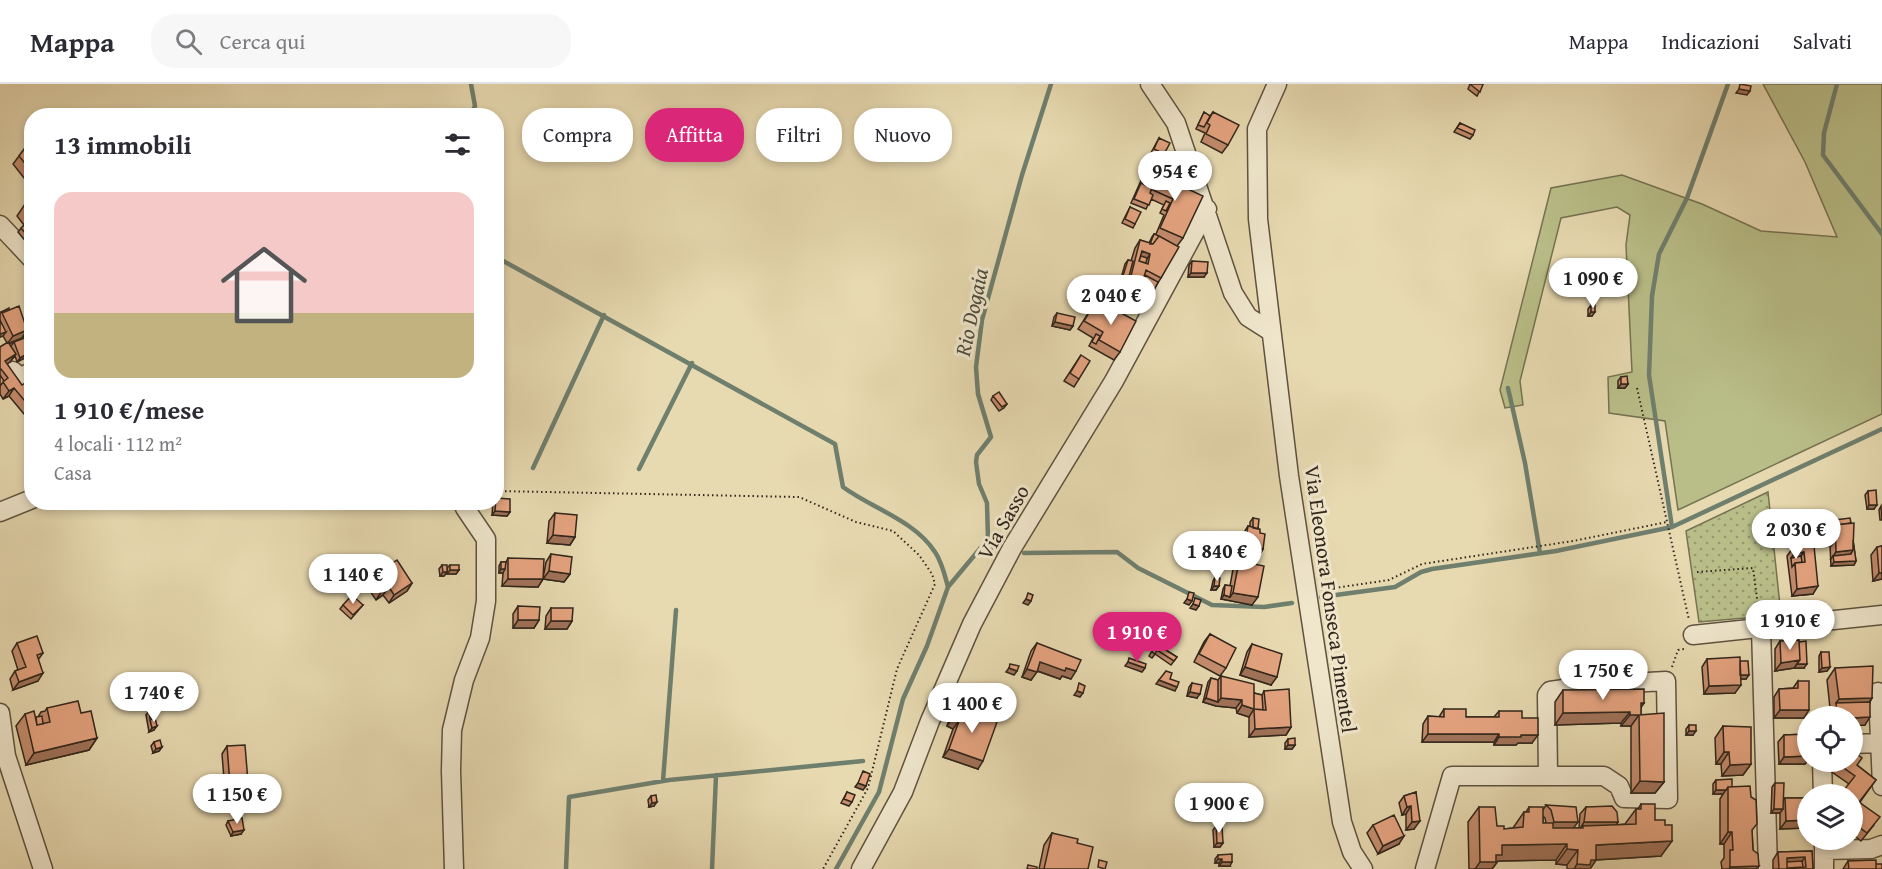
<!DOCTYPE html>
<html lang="it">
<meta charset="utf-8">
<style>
body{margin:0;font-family:"Gentium Book Plus",serif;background:#f7f7f7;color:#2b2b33;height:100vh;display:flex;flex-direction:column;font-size:22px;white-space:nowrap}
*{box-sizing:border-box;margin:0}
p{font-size:20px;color:#7c7c81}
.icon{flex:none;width:33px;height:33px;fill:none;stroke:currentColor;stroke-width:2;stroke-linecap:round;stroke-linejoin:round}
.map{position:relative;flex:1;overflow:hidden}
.sheet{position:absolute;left:24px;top:24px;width:480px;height:402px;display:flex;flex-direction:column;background:#fff;border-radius:24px;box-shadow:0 3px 9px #0003}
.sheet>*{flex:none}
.hud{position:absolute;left:522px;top:24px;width:570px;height:54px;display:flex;gap:12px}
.tools{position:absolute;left:1797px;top:622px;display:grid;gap:12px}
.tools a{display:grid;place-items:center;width:66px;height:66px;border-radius:50%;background:#fff;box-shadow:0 3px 9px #0003;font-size:30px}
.price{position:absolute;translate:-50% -51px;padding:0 14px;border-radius:21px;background:#fff;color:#222;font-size:20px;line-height:39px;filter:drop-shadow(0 2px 3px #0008)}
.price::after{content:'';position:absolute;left:50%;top:36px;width:18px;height:14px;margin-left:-9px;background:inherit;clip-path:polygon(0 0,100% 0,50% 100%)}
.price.active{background:#db2777;color:#fff}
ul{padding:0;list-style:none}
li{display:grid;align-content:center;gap:12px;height:318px;padding:0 30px}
li span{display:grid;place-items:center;height:186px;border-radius:18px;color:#555}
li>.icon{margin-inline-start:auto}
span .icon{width:108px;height:108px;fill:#fffc;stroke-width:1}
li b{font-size:26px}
h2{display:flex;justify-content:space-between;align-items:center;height:72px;padding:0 30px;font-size:26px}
.pill{padding:0 21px;border-radius:24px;background:#fff;box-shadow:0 3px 9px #0003;font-size:21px;line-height:54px}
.pill.active{background:#db2777;color:#fff}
header{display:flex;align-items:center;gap:36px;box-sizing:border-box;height:84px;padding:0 30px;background:#fff;border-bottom:2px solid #e1e1e2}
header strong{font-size:28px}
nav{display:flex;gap:33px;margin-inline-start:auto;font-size:21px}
.search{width:420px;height:54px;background:#f7f7f7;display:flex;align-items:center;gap:15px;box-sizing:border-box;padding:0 21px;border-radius:24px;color:#7c7c81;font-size:22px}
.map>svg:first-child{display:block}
</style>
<header>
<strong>Mappa</strong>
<div class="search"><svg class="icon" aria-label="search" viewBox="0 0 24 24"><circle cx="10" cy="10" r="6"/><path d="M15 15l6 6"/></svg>Cerca qui</div>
<nav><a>Mappa</a><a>Indicazioni</a><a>Salvati</a></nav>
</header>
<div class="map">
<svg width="1882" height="785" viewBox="0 0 1882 785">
<defs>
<pattern id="park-dots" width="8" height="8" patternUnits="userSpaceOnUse" patternTransform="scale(1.5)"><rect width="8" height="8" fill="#b9be88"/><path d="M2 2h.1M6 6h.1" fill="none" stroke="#979a6e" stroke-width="1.8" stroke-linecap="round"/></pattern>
</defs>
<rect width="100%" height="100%" fill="#e7d9b0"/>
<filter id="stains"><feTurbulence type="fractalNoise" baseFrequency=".00333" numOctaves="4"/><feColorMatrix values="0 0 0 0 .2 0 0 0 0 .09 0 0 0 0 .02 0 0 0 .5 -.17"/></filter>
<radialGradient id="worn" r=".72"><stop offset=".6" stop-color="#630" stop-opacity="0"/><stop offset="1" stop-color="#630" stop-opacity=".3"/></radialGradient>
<path fill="#b9be88" stroke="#757252" stroke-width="1.5" d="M1763 0H1882V330L1678 426 1665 337 1609 329 1608 293 1632 288 1626 161 1630 131 1617 123 1561 134 1520 297 1523 321 1505 324 1500 306 1551 104 1622 91 1702 120 1761 147 1837 153 1805 78Z"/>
<path fill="url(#park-dots)" stroke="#757252" stroke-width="1.5" d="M1768 408 1781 531 1699 538 1686 447Z"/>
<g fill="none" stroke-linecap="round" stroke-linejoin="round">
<path stroke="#6f7f6e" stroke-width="4.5" d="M1837 0 1824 49 1823 71 1882 150
M470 32 475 22 471 0
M496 173 835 360 843 403C873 425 914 436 935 468 942 478 945 492 948 503
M1508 304 1525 379 1540 469
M533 384 604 231
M639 385 692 279
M1672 443 1649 291 1652 212 1659 170 1687 114 1728 0
M983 462 998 465
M1024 469 1117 468 1138 484 1212 521 1264 523 1292 519
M1321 513 1395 503 1421 488 1432 485 1556 467 1672 443 1882 345
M663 697 676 526
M566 785 569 713 669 696 863 677
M712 785 716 691
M836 785 879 708 903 615 927 562 948 503 988 455 987 419 979 400 976 378 977 371 991 353 978 310 976 283 982 236 1022 91 1051 0"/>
<defs>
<path id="minor" d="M1150 0 1176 39 1233 209 1248 233 1270 247
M1277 0 1257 45 1258 135 1289 392 1342 738 1352 768 1363 785
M0 141 32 175
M13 287 20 293 32 288
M0 428 32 415
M1761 544 1768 785
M1693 551 1882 531
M1878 608 1882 702
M0 629 6 672 43 785
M1852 660 1880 659
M1822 678 1823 711
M1824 756V785
M1824 766 1871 765 1882 761
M454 785 451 687 452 646 464 596 480 554 486 517V455L465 424
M861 785 903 708 930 637 972 540 1012 464 1114 297 1207 125
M1425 785 1452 692H1604L1619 702 1624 714 1668 715 1666 597 1592 601 1550 607 1547 611 1548 691"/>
</defs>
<use href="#minor" stroke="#5e5340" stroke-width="21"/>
<path stroke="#31261b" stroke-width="2" stroke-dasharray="1.5 3" stroke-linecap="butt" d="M1637 304 1689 536
M496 407 799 413 856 438 893 447 919 471 932 490 935 500 897 585 868 704 823 785
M1697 488 1753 484 1759 530
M1321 506 1389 496 1422 480 1573 457 1667 438
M1672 583 1678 566 1684 565"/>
<use href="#minor" stroke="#efe6cc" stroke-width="18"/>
</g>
<path fill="#c48c6d" stroke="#31261b" stroke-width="1.5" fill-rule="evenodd" d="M1470 0H1483L1477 12 1468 5Z
M1204 28 1210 32 1213 28 1228 61 1222 69 1201 58 1205 49 1196 45Z
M1460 39 1473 51 1470 55 1454 48Z
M1159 54 1164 70 1162 74 1151 69Z
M25 64 32 73V104L13 80Z
M1149 83 1171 97 1183 154 1177 162 1161 194 1149 214 1137 208 1120 203 1117 216 1114 220 1106 221 1120 268 1114 276 1089 262 1093 254 1078 245 1091 225 1097 229 1103 219 1104 220 1105 216 1100 214 1102 207 1098 206 1100 200 1103 196 1108 204 1106 206H1108L1110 199 1112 195 1120 198 1125 180 1128 176 1131 177 1135 164 1140 156 1149 159 1152 153 1154 150H1156L1164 131 1160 129 1164 121 1151 115 1146 125 1131 119 1144 90Z
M32 115V158L28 160 18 148 24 141 17 132 25 120Z
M1130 123 1135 140 1133 144 1122 139Z
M1192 177 1204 193H1188L1189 181Z
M1591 221 1592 232H1588V225Z
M9 226 27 244 32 242V270L17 278 15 272 10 278 7 280 32 324 24 330 9 312 3 315 0 310V263L7 259 3 252 0 253V229L1 228ZM23 252 24 254 14 258 11 262 9 260 22 254Z
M1057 229 1073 242 1070 246 1052 242 1054 233Z
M1081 271 1079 295 1074 303 1064 297Z
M1621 293 1628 300 1625 304H1618V297Z
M993 312 1007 320 1004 324 999 327 991 316Z
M1868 407 1874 425H1867L1865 411Z
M493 418H496L510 428 507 432 492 431Z
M1881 422 1882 436H1880L1879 426Z
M555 429 575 453 570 461 547 459 549 437Z
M1253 434 1258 445 1263 465 1258 473 1239 467 1243 450 1248 442 1250 443V438Z
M1827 437 1853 456 1856 477 1854 481 1831 482 1830 462H1827L1824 441Z
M1814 462 1813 510 1792 512 1787 472 1793 464Z
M1882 462V495L1873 497 1871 471 1877 463Z
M551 470 570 490 564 498 543 495 538 503 502 502 503 489H499V482L501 478H506L508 474 543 494 546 478Z
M1239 477 1252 521 1221 515 1223 505 1225 501 1230 502 1233 485Z
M442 481 447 488 444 492H440L439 485Z
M450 481 459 486 456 490H447V484Z
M371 493 412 499 407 507 389 519 383 511 376 516 366 501Z
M1215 493 1219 502 1216 506H1211L1213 497Z
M343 521H363L351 535 340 525Z
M518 522 539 536 534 544H513V530Z
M551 524 572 537 567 545H545L546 532Z
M1210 550 1226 584 1220 592 1194 578 1204 558Z
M1780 557 1804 584H1794L1775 587V565Z
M17 559 43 569 38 576V597L13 606 10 595 15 587 18 586 12 567Z
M1037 559 1071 595 1062 592 1060 595 1037 587 1031 596 1022 593 1031 567Z
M1156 560 1177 573 1171 581 1155 570 1152 574 1149 572Z
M1252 560 1271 601 1240 591 1247 568Z
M1821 568 1830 583 1827 587 1819 588V572Z
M1707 575 1740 577 1746 595H1741L1735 609 1704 610 1702 583Z
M1835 584 1872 614 1870 618 1865 641 1852 642V633H1831L1827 596Z
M1221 592 1254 609 1262 611 1264 607 1291 643 1286 651 1249 653V633L1237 629 1236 624 1216 622 1203 618 1208 598 1211 594 1218 596Z
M1798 597 1804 634H1774V613L1779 605 1793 604Z
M1192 599 1197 614 1187 612 1189 603Z
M1563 606 1644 619 1641 623V631L1664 698 1655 709H1631V642H1621V639L1555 641V618Z
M142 612 149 619 146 623 142 624 140 616Z
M956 623 978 685 943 673 953 645 947 642 951 631Z
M47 624 81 629 97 654 89 666 26 681 16 642 25 630 36 633H38L41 628 45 627Z
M1444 625 1466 633H1494L1499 627 1522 634 1532 659H1518L1516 661H1494V658H1422L1423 640 1428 632 1439 633Z
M149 627 154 646 149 648 146 631Z
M1689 641 1693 651H1686V645Z
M1723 642 1751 680 1743 691 1722 692 1721 680H1716L1715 654Z
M1808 650V676L1805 680H1779L1778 658 1784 651Z
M1288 655 1295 661 1292 665H1285V659Z
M154 658 162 663 159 667 153 669 151 662Z
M227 662 248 698 243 706 225 708 222 670Z
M1835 678 1857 681 1876 696 1860 718 1874 741 1861 757 1852 750V711L1849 700 1829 686Z
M1716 696 1732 703 1752 746 1753 766 1756 785H1722L1721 778 1724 774V760H1720V715L1723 710H1713V700Z
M1775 699 1783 717 1785 714H1808V742L1806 744 1780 745V729H1771L1772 703Z
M847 708 852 718 849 722 841 719Z
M1416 708 1414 745 1406 746V730L1402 731 1399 719 1404 712Z
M651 712 654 722 649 723 648 716Z
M1641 720 1655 736 1661 772 1596 776 1590 785H1567V781L1556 780V776L1498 777 1492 785H1469L1468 738 1479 723 1497 742 1504 745 1513 744 1524 728H1526L1529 723 1543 726 1546 721 1574 744H1579L1580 730 1586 723 1618 738 1616 741 1625 740 1636 725H1638ZM1543 732 1545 734 1546 739H1543Z
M228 737 241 750 231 752 226 741Z
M1373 741 1399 760 1378 770 1367 749Z
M1216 742 1223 759 1220 763H1214L1213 746Z
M1052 749 1077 759 1088 785H1039L1044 761Z
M1812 767 1813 785H1773V776L1778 768Z
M1218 771 1230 782H1219V779H1215V775Z
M1848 777 1876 780 1882 785H1843Z"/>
<path fill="#a07259" stroke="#31261b" stroke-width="1.5" d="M1739 5 1750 7 1747 11 1736 9Z
M1142 167 1150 170 1145 178 1138 176Z
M1191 189H1207L1204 193H1188Z
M1130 196 1142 200 1137 208 1119 202 1121 198 1127 200Z
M1101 202 1108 204 1105 208 1104 205 1102 207 1098 206Z
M1102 210 1108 212 1105 216 1100 214Z
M1117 216 1114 220 1104 221 1107 217Z
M1591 228H1595L1592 232H1588Z
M1055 238 1073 242 1070 246 1052 242Z
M27 246 22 254 7 260 13 252Z
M6 248 3 252 0 253V250Z
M32 249V252L24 254 27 250Z
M32 267V270L17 278 20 274Z
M16 270 10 278 0 285 5 277Z
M1621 300H1628L1625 304H1618Z
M14 304 9 312 3 315 9 307Z
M32 321V324L24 330 29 322Z
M1869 421H1877L1874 425H1867Z
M495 427 510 428 507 432 492 431Z
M553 451 575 453 570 461 547 459Z
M1829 458H1834L1831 462H1827Z
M1245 459 1263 465 1258 473 1239 467Z
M1853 466 1848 474 1833 472 1830 476 1836 468Z
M1804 468 1798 476 1791 474 1794 470Z
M1856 477 1854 481 1831 482 1834 478Z
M501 485H505L503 489H499Z
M450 486H459L456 490H447Z
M549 487 570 490 564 498 543 495Z
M443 488H447L444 492H440Z
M1879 489H1882V495L1873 497Z
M508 495H543L538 503 502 502Z
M412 499 407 507 389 519 394 511Z
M1214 502H1219L1216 506H1211Z
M1818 502 1813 510 1792 512 1797 505Z
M389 503 383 511 376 516 381 508Z
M1233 509 1258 513 1252 521 1221 515 1224 511 1230 513Z
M1026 515 1031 517 1028 521 1023 519Z
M1187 515 1192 517 1189 521 1184 519Z
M1193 520 1199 522 1196 526 1190 524Z
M518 536H539L534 544H513Z
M551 537H572L567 545H545Z
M1800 576 1794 584 1775 587 1781 579Z
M1040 578 1066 584 1076 587 1071 595 1062 592 1060 595 1035 586Z
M1128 578 1145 584 1142 588 1125 582Z
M1797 580H1807L1804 584H1794Z
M1245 583 1277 593 1271 601 1240 591Z
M1830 583 1827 587 1819 588 1822 584Z
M1009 584 1017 587 1014 591 1006 588Z
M1027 585 1037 588 1031 596 1022 593Z
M43 589 38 597 13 606 19 598Z
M1737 591H1749L1746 595H1735Z
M1159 596 1177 603 1175 607 1156 600Z
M1741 601 1735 609 1704 610 1709 602Z
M1077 607 1083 609 1080 613 1074 611Z
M1190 608 1200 610 1197 614 1187 612Z
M1206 614 1218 618 1221 614 1242 616 1236 624 1216 622 1203 618Z
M1872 614 1864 626 1836 619 1839 615Z
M149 619 146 623 142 624 144 620Z
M1641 619H1644L1636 631H1639L1631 642H1621L1630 631Z
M1242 621 1254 625 1249 633 1237 629Z
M1780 626H1809L1804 634H1774Z
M1630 628 1621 639 1555 641 1563 629Z
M1870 633 1865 641 1852 642V634Z
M952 635 959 637 953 645 947 642Z
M157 642 154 646 149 648 152 644Z
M1291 643 1286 651 1249 653 1255 645Z
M1689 647H1696L1693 651H1686Z
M1428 650H1499L1494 658H1422Z
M1521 651H1538L1532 659H1518L1516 661H1494L1499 653Z
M97 654 89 666 26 681 34 669Z
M1288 661H1295L1292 665H1285Z
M162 663 159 667 153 669 156 665Z
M949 665 983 677 978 685 943 673Z
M1724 668H1729L1721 680H1716Z
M1808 672V676L1805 680H1779L1784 673Z
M1751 680 1743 691 1722 692 1730 681Z
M1640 697 1664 698 1655 709H1631Z
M248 698 243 706 225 708 230 700Z
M858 699 866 702 863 706 855 703Z
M1716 706H1726L1723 710H1713Z
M657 718 654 722 649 723 652 719Z
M1411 722 1406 730 1402 731 1407 723Z
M1774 725H1783L1780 729H1771Z
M1808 736V742L1806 744 1780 745 1786 737Z
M1420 737 1414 745 1406 746 1412 738Z
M1554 738H1578L1572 746H1548Z
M1584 738H1618L1612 746 1583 744V742L1579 746Z
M244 746 241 750 231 752 233 748Z
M1728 748H1732L1724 760H1720Z
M1404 752 1399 760 1378 770 1383 762Z
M1672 757 1661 772 1593 776H1596L1590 785H1574L1577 780 1596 761Z
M1217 759H1223L1220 763H1214Z
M1567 760 1556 776 1498 777 1492 785H1475L1480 778 1502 761Z
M1567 765 1578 766 1567 781 1556 780Z
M1805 773 1800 781 1784 778 1787 774Z
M1218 775H1222L1219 779H1215Z
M1222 778H1232L1230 782H1219Z
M1759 782 1756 785H1729L1730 783Z"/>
<path fill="#e4a37f" stroke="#31261b" stroke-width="1.5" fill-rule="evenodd" d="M1471 0H1483L1480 8 1471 1Z
M1740 0 1751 2 1750 7 1739 5Z
M1204 28 1210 32 1204 43 1198 41Z
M1213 28 1239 41 1228 61 1206 50 1210 41 1207 39Z
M1460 39 1475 46 1473 51 1457 44Z
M1159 54 1170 59 1164 70 1154 65Z
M25 64 32 73V88L19 72Z
M1149 83 1172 93 1171 97 1203 112 1183 154 1160 144 1173 115 1153 106 1155 100 1144 95Z
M1141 99 1152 104 1150 109 1153 111 1149 121 1134 115Z
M32 115V128L25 120Z
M1166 117 1170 119 1166 127 1162 125Z
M1130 123 1141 128 1135 140 1125 135Z
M28 138 32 143 31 156 21 144Z
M1154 150 1159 152 1153 160H1150Z
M1159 152 1179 163 1161 194 1146 186 1142 200 1130 196 1140 156 1153 160ZM1142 167 1150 170 1148 180 1139 177Z
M1141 172 1147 174 1146 179 1139 177Z
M1128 176 1133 177 1127 200 1121 198Z
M1192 177 1208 178 1207 189H1191Z
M1145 191 1158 198 1152 210 1140 204 1142 200Z
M1112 195 1121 198 1117 216 1107 217 1108 212 1102 210 1104 205 1109 207Z
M1103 196 1109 198 1108 204 1101 202Z
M1103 219 1136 237 1120 268 1099 256 1103 248 1084 237 1091 225 1097 229Z
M1591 221H1595V228H1591Z
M19 222 27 246 13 252 2 229Z
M9 224V226L2 229 1 228Z
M1057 229 1075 233 1073 242 1055 238Z
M0 236 6 248 0 250Z
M32 242V249L27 250 26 248 27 246V244Z
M1096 250 1100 252 1096 260 1092 258Z
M32 251V267L20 274 14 258Z
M8 258 16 270 5 277 22 301 32 294V321L29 322 14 304 9 307 3 298 8 294 1 285H0V263Z
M1081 271 1090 277 1079 295 1070 289Z
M0 291 4 297 0 302Z
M1627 292 1628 300H1621V293Z
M999 308 1007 320 1002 323 993 312Z
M1876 406 1877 421H1869L1868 407Z
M496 414 510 415V428L495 427Z
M555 429 577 431 575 453 553 451Z
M1253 434 1259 435 1258 445 1253 444Z
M1850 434 1851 439 1835 441 1832 445 1834 458H1829L1827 437Z
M1854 439 1853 466 1836 468 1835 441Z
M1248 442 1260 445V449L1265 450 1263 465 1245 459Z
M1853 456 1856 477 1834 478 1833 472 1851 470 1853 466Z
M1814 462 1818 502 1797 505 1795 479 1805 478 1804 468 1794 470 1793 464Z
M1882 462V489H1879L1877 463Z
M551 470 572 473 570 490 549 487Z
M1801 472 1802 478 1795 479 1792 483 1791 474Z
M508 474 544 475 543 495H508Z
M397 476 412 499 394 511 389 503 381 508 371 493Z
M1239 477 1264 482 1258 513 1233 509Z
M501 478H506L505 485H501Z
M442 481H447V488H443Z
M450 481H459V486H450Z
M1215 493 1220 494 1219 502H1214Z
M1225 501 1232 502 1230 513 1224 511Z
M1189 508 1194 509 1192 517 1187 515Z
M1028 509 1033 511 1031 517 1026 515Z
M352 511 363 521 353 531 343 521Z
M1195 514 1201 516 1199 522 1193 520Z
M518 522 540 523 539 536H518Z
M551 524H573L572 537H551Z
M1210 550 1236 564 1226 584 1199 570Z
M37 552 43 569 37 571 43 589 19 598 15 587 26 583 17 559Z
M1799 556 1800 576 1781 579 1780 557Z
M1806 557 1807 580H1797L1800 576 1799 558Z
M1037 559 1081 576 1076 587 1066 584 1065 587 1040 578 1037 588 1027 585Z
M1156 560 1177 573 1174 577 1157 566 1155 570 1152 568Z
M1252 560 1282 570 1277 593 1245 583Z
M1821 568H1829L1830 583 1822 584Z
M1740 573 1741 601 1709 602 1707 575Z
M1129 574 1146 580 1145 584 1128 578Z
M1740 577H1748L1749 591H1740Z
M1010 580 1019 582 1017 587 1009 584Z
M1873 582 1872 614 1839 615 1835 584Z
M1166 587 1172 589 1170 595 1179 598 1177 603 1159 596Z
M1221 592 1254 600V625L1266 626 1264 607 1289 605 1291 643 1255 645 1254 625 1242 621V616L1221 614Z
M1211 594 1218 596V618L1206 614Z
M1798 597H1809V626H1780L1779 605 1798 604Z
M1079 599 1085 602 1083 609 1077 607Z
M1192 599 1202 601 1200 610 1190 608Z
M1644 605V619H1641V631H1630V628L1563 629V606Z
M1254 609 1262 611 1263 626 1254 625Z
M147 611 149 619 144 620 142 612Z
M78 617 81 629 91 627 97 654 34 669 25 630 34 627 37 641 50 638 47 624Z
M1870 618V633L1852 634V633H1837L1836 619Z
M956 623 997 638 983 677 949 665 959 637 952 635Z
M1444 625H1466V633H1499V627H1522V634H1538V651H1521V653H1499V650H1428V632L1444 633Z
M153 626 154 633 150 634 149 627Z
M1664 629V698L1640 697 1639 631Z
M42 632 43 640 37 641 36 633Z
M155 634 157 642 152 644 150 636Z
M1689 641H1696V647H1689Z
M1723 642 1751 643V680L1730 681 1729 668H1724Z
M1808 650V672L1784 673V651Z
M1295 654V661H1288V655Z
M160 656 162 663 156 665 154 658Z
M245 661 248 698 230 700 227 662Z
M1852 666 1862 674 1857 681 1876 696 1859 718 1880 733 1867 749 1852 738V734L1856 730 1852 727V711H1840L1855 692 1835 678H1852Z
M863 687 870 690 866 702 858 699Z
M1732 695V703H1728L1726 706H1716V696Z
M1775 699H1784L1783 725H1774Z
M1750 702 1751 713 1756 716 1757 740 1752 746 1753 766 1758 770 1759 782 1730 783V766H1733L1732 748H1728V703Z
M847 708 855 711 852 718 844 715Z
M1416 708 1420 737 1412 738 1411 722 1407 723 1404 712Z
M656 711 657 718 652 719 651 712Z
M1785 714H1808V736L1786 737Z
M1641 720H1655V736H1665V741H1672V757L1596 761V776H1591L1590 781 1577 780 1578 766 1567 765V760L1502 761V771H1496V778H1480L1479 723H1495L1497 742H1504V745L1523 743 1524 728H1529V723H1543V739H1553V744H1583V742L1636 740V725H1641Z
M1546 721 1576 723 1578 738H1554L1551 726Z
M1612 722 1617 728 1618 738H1584L1586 723Z
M1394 731 1404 752 1383 762 1373 741Z
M242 734 244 746 233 748 228 737Z
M1216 742H1222L1223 759H1217Z
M1052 749 1078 755 1077 759 1093 763 1088 785H1044Z
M1812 767 1813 785H1779L1778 768ZM1805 773 1806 783 1787 784V774Z
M1232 770V778H1222V775H1218V771Z
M1099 776 1107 778 1105 785 1098 783Z
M1876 776V785H1849L1848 777Z
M1802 777 1803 783 1787 784V778Z
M1876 780H1882V785H1876Z
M1028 781 1037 783V785H1027Z"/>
<g text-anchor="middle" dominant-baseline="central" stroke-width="6" stroke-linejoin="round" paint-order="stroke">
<g font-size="21" fill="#31261b" stroke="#efe6cc">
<text transform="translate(1003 438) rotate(-60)">Via Sasso</text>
<text transform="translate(1331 515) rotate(82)">Via Eleonora Fonseca Pimentel</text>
</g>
<g font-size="22" font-style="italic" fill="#4b4b3e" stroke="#efe6cc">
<text transform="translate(971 228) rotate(-78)">Rio Dogaia</text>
</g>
</g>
<rect width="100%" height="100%" filter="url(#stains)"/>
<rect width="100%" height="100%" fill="url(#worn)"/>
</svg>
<div class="tools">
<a><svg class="icon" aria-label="locate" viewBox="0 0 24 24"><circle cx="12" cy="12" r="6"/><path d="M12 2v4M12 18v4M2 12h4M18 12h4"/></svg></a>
<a><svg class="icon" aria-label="layers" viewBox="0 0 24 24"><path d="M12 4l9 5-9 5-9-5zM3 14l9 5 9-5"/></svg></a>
</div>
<b class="price" style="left:1175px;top:118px">954 €</b>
<b class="price" style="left:1593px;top:225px">1 090 €</b>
<b class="price" style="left:1111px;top:242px">2 040 €</b>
<b class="price" style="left:1796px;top:476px">2 030 €</b>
<b class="price" style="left:1217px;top:498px">1 840 €</b>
<b class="price" style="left:353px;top:521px">1 140 €</b>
<b class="price" style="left:1790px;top:567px">1 910 €</b>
<b class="price active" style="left:1137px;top:579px">1 910 €</b>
<b class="price" style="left:1603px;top:617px">1 750 €</b>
<b class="price" style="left:154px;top:639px">1 740 €</b>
<b class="price" style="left:972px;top:650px">1 400 €</b>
<b class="price" style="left:237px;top:741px">1 150 €</b>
<b class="price" style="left:1219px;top:750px">1 900 €</b>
<div class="hud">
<a class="pill">Compra</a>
<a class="pill active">Affitta</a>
<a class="pill">Filtri</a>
<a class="pill">Nuovo</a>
</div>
<section class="sheet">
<h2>13 immobili<svg class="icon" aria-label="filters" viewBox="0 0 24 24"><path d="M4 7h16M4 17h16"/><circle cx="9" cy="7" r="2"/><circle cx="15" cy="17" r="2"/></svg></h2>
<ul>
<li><span style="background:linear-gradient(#f6c9c9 65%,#c2b280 0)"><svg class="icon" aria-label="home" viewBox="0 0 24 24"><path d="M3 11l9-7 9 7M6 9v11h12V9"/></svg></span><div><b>1 910 €/mese</b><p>4 locali · 112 m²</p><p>Casa</p></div></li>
</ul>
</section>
</div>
